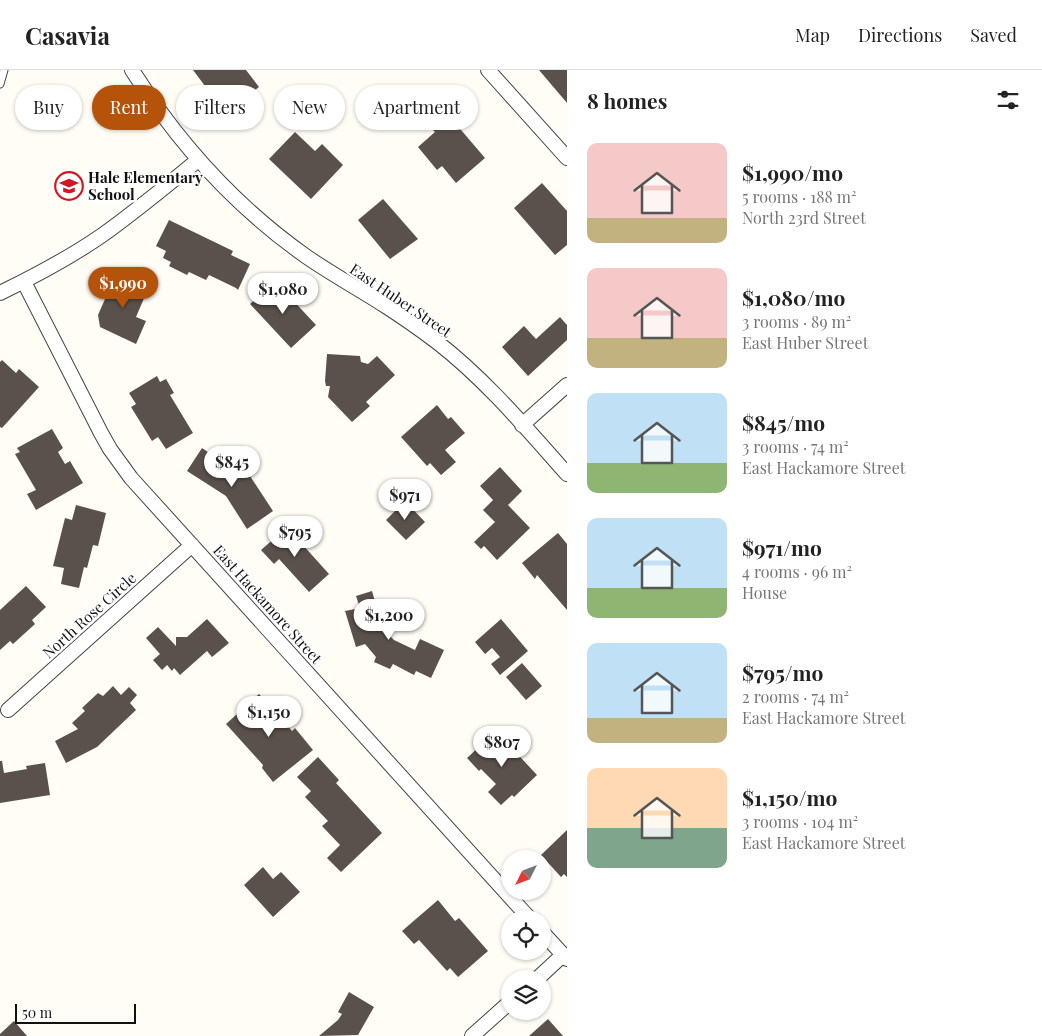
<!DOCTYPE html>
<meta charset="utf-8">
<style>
body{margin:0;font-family:"Playfair Display",serif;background:#f2f2f2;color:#222;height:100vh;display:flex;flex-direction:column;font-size:19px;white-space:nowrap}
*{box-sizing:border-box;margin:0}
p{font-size:16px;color:#767676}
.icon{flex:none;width:28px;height:28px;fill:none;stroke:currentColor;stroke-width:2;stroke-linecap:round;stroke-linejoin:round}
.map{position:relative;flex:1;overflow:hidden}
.panel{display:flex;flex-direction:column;background:#fff;width:475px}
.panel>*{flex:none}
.guide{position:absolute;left:15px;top:15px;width:475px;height:45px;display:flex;gap:10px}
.needle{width:32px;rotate:228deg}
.fabs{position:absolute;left:501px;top:780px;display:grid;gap:10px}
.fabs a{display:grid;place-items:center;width:50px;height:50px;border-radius:50%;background:#fff;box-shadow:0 1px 4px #0004;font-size:25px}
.scale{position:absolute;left:15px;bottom:12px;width:121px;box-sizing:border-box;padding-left:5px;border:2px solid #111;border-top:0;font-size:14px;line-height:18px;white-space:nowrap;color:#111;-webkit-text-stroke:4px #fff;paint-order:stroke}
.price{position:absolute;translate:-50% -42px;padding:0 11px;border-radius:18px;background:#fff;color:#222;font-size:16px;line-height:32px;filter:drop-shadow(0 1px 2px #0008)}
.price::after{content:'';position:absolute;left:50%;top:30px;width:15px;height:11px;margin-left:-8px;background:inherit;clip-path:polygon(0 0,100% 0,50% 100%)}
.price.selected{background:#b45309;color:#fff}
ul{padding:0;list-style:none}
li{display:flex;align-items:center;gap:15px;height:125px;padding:0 20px}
li span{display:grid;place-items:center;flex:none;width:140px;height:100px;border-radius:10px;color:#555}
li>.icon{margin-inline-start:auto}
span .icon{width:60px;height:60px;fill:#fffc;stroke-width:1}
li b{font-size:21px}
h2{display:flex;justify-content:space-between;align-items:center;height:60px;padding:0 20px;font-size:21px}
.chip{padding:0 18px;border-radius:22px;background:#fff;box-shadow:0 1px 4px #0004;font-size:18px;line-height:45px}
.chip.selected{background:#b45309;color:#fff}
header{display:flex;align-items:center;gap:30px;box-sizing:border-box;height:70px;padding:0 25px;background:#fff;border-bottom:1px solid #e0e0e0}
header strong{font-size:24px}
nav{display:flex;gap:28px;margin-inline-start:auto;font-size:18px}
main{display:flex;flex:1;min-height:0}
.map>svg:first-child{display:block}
</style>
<header>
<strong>Casavia</strong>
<nav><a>Map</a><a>Directions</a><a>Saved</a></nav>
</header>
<main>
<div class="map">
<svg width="567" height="966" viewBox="0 0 567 966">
<rect width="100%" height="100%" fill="#fffdf5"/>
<path fill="#5b514c" d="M193 0H246L259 17 250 24 257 33 232 52Z
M539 0H567V33Z
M450 47 485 88 456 113 442 96 437 100 418 77 435 62 428 55 437 48 442 54Z
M295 62 315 81 322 74 343 95 311 129 269 89Z
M542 113 567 141V175L555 185 514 138Z
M383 129 418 169 390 189 358 150Z
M169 150 233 181 231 185 250 194 238 220 236 218 209 205 206 210 189 202 187 205 169 196 171 192 163 188 166 181 156 176Z
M116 204 148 219 136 247 146 251 136 274 100 257 98 245Z
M275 211 316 255 291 278 250 234Z
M560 247 567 255V270L528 306 502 277 524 256 536 269Z
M327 284 360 286 361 292 368 294 377 286 395 305 366 332 370 336 352 352 328 327 330 316H326L325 311Z
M2 290 16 303 19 299 39 317 2 358 0 357V292Z
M157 306 160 312 166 309 174 323 170 325 193 363 166 379 158 367 152 371 131 337 136 334 129 323Z
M437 335 448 349 451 347 465 363 445 380 456 392 441 405 430 393 427 396 401 367Z
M52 359 63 378 58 382 65 394 70 391 83 413 36 440 27 424 36 420 15 384 20 382 17 378Z
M202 378 241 405 250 406 273 441 247 459 226 426 187 401Z
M500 397 522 421 508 435 530 458 497 490 484 476 481 479 474 472 495 452 483 440 493 430 480 416Z
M405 431 425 452 406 470 386 450Z
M76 435 106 443 98 476 93 475 87 498 84 497 79 518 61 514 64 498 53 496 65 448 72 450Z
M284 454 329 504 309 522 279 489 274 494 261 480 276 467 273 464Z
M558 463 567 474V540L537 505 535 509 522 493Z
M26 516 46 537 32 550 35 554 13 574 10 571 0 580V540Z
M372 521 383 559 394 570 415 580 420 569 444 580 431 608 416 601 414 605 393 594 390 599 374 592 376 587 365 574 356 577 345 541 360 538 356 526Z
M207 549 229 573 212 587 207 581 180 605 174 598 172 601 167 595 162 600 153 590 160 584 146 568 158 557 176 576V567H187Z
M501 549 528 581 500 605 491 594 500 587 492 578 485 584 475 572Z
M522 593 542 616 526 630 506 607Z
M113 616 121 625 129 617 137 625 130 633 136 640 97 677 66 693 55 671 78 659 72 653 85 641 82 638 98 623 103 626Z
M259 624 278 644 292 661 295 658 313 680 273 712 262 698 263 695 226 654Z
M496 661 537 705 514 727 512 725 501 735 488 722 496 714 481 699 479 701 467 688Z
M318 687 339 710 336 713 382 763 341 802 327 788 340 775 322 756 328 751 305 727 311 721 297 707Z
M0 691H2L4 703 27 699 26 696 45 693 50 725 0 733Z
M567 760V807L564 804 561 807 541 785Z
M263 797 273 809 281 802 300 822 273 847 244 815Z
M438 830 455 851 459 848 488 881 458 907 450 898 447 901 419 870 414 874 402 861Z
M349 922 374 937 358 965 319 966 338 950 342 944 338 942Z
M548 949 563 966H529Z
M14 951 27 966H0V964Z"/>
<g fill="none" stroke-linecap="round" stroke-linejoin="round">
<defs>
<path id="service" d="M0 14 4 0"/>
<path id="minor" d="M132 0C178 73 236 137 307 187 333 205 361 220 387 237 404 248 421 260 437 272 486 310 526 358 567 404
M488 0 567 88
M24 212 101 363 110 379 131 408 530 849
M0 223C35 206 69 188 101 166 135 142 166 116 198 90
M522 355 567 315
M8 640 192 475
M542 862 567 889
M537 909 563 885
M472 966 510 932"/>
</defs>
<use href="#service" stroke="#444" stroke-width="9"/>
<use href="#minor" stroke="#444" stroke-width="16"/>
<use href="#service" stroke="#fff" stroke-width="7"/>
<use href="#minor" stroke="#fff" stroke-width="14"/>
</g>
<defs>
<symbol id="school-ring" viewBox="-11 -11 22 22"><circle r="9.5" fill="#fff" stroke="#d21722" stroke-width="1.5"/><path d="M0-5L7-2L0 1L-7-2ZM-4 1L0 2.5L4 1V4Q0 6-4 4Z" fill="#d21722"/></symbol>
</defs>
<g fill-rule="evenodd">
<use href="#school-ring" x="53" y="100" width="32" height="32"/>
</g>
<g text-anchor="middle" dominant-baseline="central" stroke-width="5" stroke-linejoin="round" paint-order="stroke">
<g font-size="15" font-weight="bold" fill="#111" stroke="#fff" text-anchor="start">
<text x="88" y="107">Hale Elementary<tspan x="88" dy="17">School</tspan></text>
</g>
<g font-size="15" fill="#111" stroke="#fff">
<text transform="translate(401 230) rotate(34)">East Huber Street</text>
<text transform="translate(268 534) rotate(48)">East Hackamore Street</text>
<text transform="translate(89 545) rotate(-42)">North Rose Circle</text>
</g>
</g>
</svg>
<div class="fabs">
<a><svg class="needle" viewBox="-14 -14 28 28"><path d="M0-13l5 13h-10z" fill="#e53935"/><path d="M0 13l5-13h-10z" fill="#767676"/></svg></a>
<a><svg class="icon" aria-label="locate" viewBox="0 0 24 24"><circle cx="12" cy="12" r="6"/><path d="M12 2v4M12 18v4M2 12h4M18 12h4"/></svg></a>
<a><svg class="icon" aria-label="layers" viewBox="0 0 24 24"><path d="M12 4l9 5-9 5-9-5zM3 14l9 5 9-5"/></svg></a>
</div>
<div class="scale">50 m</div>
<b class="price selected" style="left:123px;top:239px">$1,990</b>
<b class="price" style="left:283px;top:245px">$1,080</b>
<b class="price" style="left:232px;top:418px">$845</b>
<b class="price" style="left:405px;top:451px">$971</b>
<b class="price" style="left:295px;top:488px">$795</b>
<b class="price" style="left:389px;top:571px">$1,200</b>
<b class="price" style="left:269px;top:668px">$1,150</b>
<b class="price" style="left:502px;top:698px">$807</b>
<div class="guide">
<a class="chip">Buy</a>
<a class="chip selected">Rent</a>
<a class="chip">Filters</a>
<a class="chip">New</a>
<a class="chip">Apartment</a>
</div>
</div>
<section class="panel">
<h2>8 homes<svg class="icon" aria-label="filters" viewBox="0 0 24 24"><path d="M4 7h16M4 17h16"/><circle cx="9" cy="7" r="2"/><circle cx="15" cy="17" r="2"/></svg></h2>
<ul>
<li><span style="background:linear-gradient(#f6c9c9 75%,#c2b280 0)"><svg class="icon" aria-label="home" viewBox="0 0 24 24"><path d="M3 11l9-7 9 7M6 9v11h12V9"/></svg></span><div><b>$1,990/mo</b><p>5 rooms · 188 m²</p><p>North 23rd Street</p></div></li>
<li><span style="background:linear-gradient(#f6c9c9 70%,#c2b280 0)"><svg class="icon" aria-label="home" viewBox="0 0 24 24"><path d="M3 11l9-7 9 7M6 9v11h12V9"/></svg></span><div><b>$1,080/mo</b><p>3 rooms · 89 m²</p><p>East Huber Street</p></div></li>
<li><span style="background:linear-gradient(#bfe0f5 70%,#8fb573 0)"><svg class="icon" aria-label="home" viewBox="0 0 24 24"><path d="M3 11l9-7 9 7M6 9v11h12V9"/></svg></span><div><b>$845/mo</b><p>3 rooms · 74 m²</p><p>East Hackamore Street</p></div></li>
<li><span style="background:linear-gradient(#bfe0f5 70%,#8fb573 0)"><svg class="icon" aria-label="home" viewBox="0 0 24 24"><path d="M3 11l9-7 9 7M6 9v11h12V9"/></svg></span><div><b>$971/mo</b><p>4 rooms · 96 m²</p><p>House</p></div></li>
<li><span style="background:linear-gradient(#bfe0f5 75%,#c2b280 0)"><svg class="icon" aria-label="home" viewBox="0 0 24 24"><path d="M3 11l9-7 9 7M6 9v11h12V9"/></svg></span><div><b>$795/mo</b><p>2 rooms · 74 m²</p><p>East Hackamore Street</p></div></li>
<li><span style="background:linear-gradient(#ffd9b3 60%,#7fa58c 0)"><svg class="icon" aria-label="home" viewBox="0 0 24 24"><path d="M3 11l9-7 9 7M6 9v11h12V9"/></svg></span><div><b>$1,150/mo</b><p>3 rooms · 104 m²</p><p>East Hackamore Street</p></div></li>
</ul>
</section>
</main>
